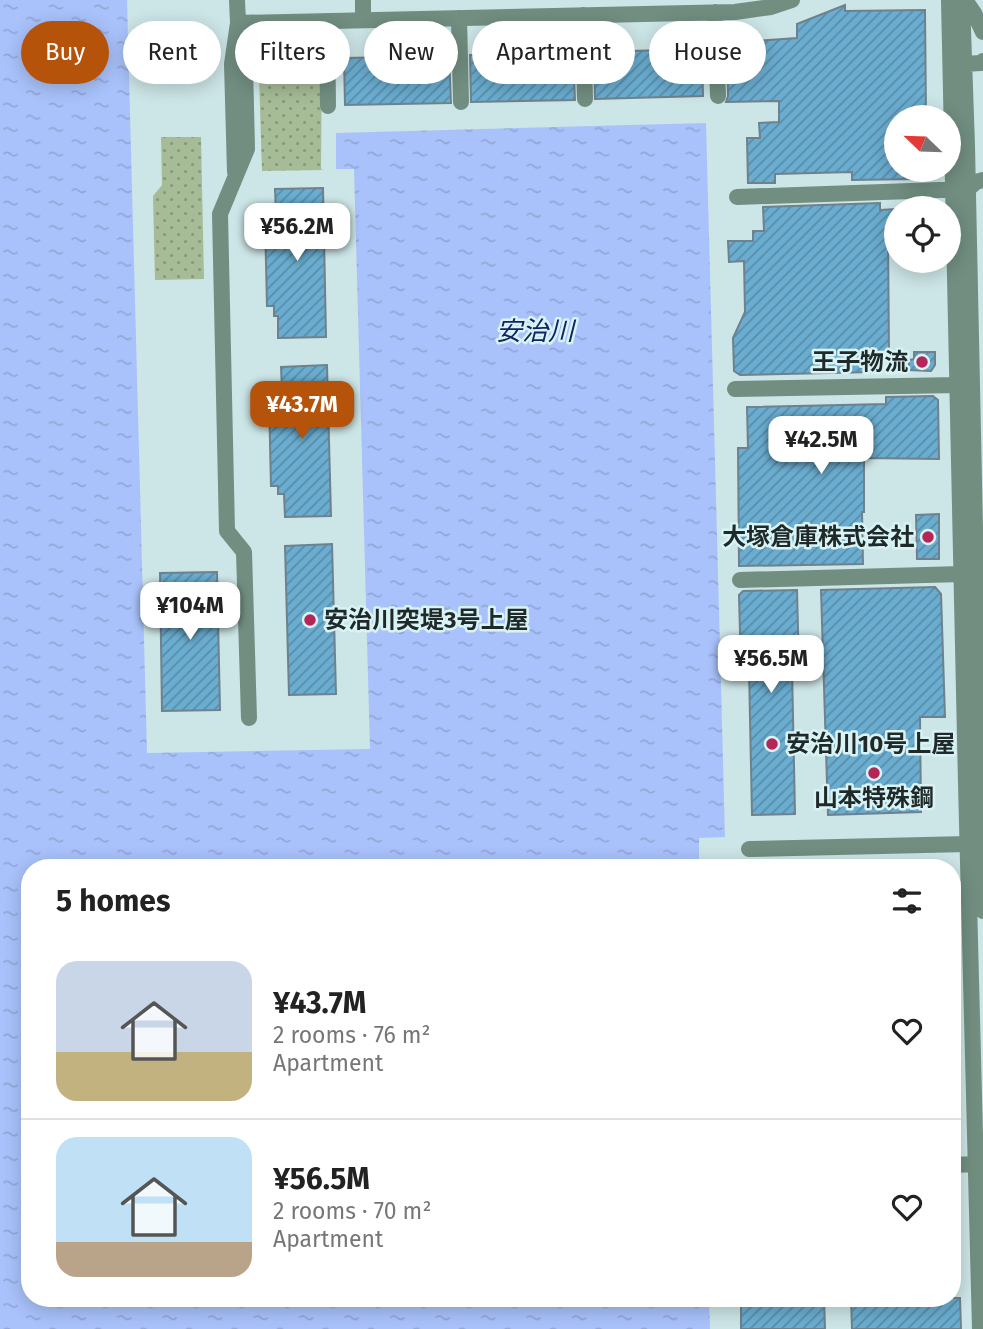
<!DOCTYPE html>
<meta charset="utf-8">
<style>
body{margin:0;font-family:"Fira Sans","Noto Sans JP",sans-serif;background:#f2f2f2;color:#222;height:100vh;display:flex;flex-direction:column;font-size:26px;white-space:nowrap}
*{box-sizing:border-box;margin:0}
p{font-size:23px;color:#767676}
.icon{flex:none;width:38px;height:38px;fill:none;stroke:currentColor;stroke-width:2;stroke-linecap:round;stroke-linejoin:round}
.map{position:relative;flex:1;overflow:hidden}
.side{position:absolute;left:21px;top:859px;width:940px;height:448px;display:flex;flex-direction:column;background:#fff;border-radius:28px;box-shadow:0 4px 18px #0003}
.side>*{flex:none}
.guide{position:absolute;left:21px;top:21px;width:942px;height:63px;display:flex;gap:14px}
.needle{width:46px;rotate:293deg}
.buttons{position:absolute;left:884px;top:105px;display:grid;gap:14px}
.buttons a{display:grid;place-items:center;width:77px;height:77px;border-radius:50%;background:#fff;box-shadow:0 4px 18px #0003;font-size:35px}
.price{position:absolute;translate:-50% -60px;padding:0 16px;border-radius:14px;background:#fff;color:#222;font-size:23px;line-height:46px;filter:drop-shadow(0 2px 4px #0008)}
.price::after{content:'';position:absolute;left:50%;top:42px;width:21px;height:16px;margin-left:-10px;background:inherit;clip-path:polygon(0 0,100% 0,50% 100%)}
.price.on{background:#b45309;color:#fff}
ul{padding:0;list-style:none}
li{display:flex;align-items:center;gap:21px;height:175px;padding:0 35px}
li+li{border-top:2px solid #e0e0e0}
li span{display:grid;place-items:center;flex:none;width:196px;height:140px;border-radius:21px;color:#555}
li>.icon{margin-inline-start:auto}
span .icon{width:84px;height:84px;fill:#fffc;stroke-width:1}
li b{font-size:30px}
h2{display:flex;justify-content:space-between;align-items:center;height:84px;padding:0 35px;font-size:30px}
.tag{padding:0 24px;border-radius:32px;background:#fff;box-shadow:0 4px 18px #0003;font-size:24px;line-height:63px}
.tag.on{background:#b45309;color:#fff}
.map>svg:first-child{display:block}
</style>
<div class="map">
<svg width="983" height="1329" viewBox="0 0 983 1329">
<defs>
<pattern id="park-dots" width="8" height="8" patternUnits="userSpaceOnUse" patternTransform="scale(1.75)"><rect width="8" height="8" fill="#a6bc97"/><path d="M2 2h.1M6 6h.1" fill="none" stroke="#87997b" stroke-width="1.8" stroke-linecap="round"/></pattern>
<pattern id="water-ripples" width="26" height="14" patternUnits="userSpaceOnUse" patternTransform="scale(1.75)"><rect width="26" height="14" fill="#a9c2fb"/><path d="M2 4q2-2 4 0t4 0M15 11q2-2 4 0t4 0" fill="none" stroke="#91a7d7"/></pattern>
<pattern id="building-hatch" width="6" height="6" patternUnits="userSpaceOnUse" patternTransform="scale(1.75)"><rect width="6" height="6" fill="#6badd0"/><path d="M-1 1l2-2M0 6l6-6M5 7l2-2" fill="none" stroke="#578da9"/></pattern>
</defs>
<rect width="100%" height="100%" fill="#cce5e6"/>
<path fill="url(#park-dots)" d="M322 44 321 169 323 170 262 171 259 77 291 45Z
M161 137H201L204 279 155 280 153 196 162 185Z"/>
<path fill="url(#water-ripples)" d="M0 0H127L147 753 370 749 354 169H336V133L706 123 725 837 699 838V868H30V1298H709L710 1329H0Z"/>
<path fill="url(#building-hatch)" stroke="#6f818c" stroke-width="2" d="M845 5V11L925 10 926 117H896V170H916V179L852 180V172L775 174V183H748L747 138H760L759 123 779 122V101L726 102 728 96 727 43 797 38V24Z
M702 49 703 96 595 99 594 52Z
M573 53 575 100 471 102 470 55Z
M449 56 451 103 345 105 344 58Z
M323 188 326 337 278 338V316H274V306H267L265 221H272V213H276L275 189Z
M880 203V210L896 209V235H888L889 357H880V362H872V372L740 375 734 371 733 338 745 312 744 261 729 262 728 241H753V231H764L763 207Z
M914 352H935V365L931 371 909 370V360L914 359Z
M327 365 331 516 285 517 284 494H278V486H271L269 399H276L275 390H282L281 367Z
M933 396 938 400 939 459 864 458V512H862L863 564 739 566 738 448H748L747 407 886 404V397Z
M939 514V559H917L916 515Z
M332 544 336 694 289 695 285 546Z
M217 572 220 710 162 711 160 573Z
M935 587 941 594 945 717H920L921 812 828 815 821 590Z
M797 590 799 668H792L795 814 752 815 749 669 741 670 739 595 743 591Z
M741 1298H824L825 1329H741Z
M851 1298H960L961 1329H852Z"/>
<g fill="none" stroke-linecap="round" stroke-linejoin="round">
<path stroke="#718e81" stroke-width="16" d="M949 0 966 784 980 1329
M962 0 967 146 983 911
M965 0 974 13 983 32
M715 12 718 96
M583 15 585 99
M459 18 461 102
M363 20V0
M327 21 328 106
M238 23 245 64 247 149 220 214 227 531 244 552 249 718
M238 23 735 12 771 7 792 0
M964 64 981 63 983 61
M235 172 232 64 238 23 237 0
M737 197 968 189 976 182 983 180
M735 389 958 385
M740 580 962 574
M749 849 968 844
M952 1165 976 1164"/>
</g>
<g fill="#b52658" stroke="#d9f3f4" stroke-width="2.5">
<circle cx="922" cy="362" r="7"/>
<circle cx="928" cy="537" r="7"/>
<circle cx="310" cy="620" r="7"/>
<circle cx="772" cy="744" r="7"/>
<circle cx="874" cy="773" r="7"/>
</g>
<g text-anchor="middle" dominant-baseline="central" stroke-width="5" stroke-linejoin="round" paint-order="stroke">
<g font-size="24" font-weight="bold" fill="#1f2929" stroke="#d9f3f4" text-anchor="end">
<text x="908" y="362">王子物流</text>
<text x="914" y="537">大塚倉庫株式会社</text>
<text x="324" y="620" text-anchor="start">安治川突堤3号上屋</text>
<text x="786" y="744" text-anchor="start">安治川10号上屋</text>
<text x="874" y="798" text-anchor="middle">山本特殊鋼</text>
</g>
<g font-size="26" font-style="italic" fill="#112564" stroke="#d9f3f4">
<text x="535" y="331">安治川</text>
</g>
</g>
</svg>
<div class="buttons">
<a><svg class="needle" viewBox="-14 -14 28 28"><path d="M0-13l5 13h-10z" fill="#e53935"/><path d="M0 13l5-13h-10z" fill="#767676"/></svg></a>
<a><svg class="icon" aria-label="locate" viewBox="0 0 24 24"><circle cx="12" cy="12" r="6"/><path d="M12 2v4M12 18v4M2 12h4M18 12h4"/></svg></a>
</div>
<b class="price" style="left:297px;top:263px">¥56.2M</b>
<b class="price on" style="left:302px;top:441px">¥43.7M</b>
<b class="price" style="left:821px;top:476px">¥42.5M</b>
<b class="price" style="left:190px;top:642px">¥104M</b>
<b class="price" style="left:771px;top:695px">¥56.5M</b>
<div class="guide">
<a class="tag on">Buy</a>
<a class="tag">Rent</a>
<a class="tag">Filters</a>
<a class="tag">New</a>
<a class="tag">Apartment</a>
<a class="tag">House</a>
</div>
<section class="side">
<h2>5 homes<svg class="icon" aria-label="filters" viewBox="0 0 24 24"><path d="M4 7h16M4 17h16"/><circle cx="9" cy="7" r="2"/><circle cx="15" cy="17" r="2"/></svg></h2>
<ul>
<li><span style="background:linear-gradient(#c9d6e8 65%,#c2b280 0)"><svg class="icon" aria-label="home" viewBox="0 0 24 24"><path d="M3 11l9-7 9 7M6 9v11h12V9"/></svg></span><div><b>¥43.7M</b><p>2 rooms · 76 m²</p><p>Apartment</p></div><svg class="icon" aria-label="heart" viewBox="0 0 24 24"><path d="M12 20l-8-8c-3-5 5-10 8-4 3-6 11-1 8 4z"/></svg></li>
<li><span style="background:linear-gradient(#bfe0f5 75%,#b9a48a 0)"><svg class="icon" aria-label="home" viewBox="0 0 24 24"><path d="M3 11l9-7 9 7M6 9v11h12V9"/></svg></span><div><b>¥56.5M</b><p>2 rooms · 70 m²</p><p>Apartment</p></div><svg class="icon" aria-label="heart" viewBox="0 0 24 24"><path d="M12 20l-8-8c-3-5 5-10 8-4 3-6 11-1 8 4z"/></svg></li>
</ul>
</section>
</div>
